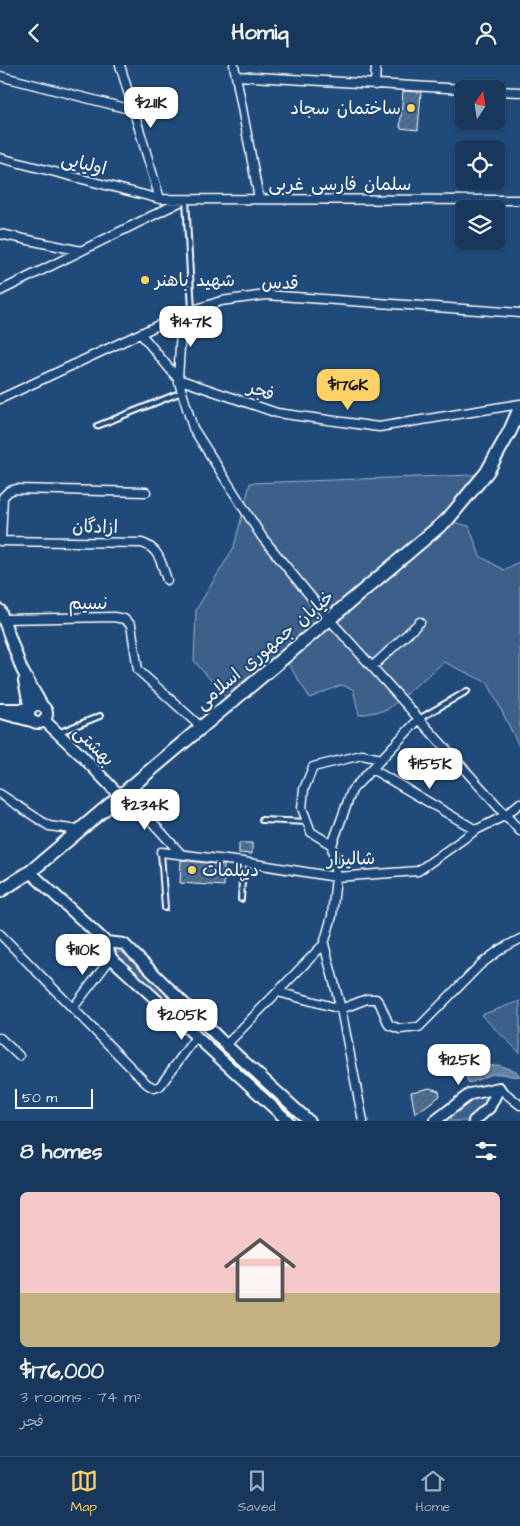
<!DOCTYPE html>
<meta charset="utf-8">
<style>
body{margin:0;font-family:"Architects Daughter","Playpen Sans Arabic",sans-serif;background:#203f62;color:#f1f3f6;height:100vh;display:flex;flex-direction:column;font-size:19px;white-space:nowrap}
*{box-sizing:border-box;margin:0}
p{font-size:16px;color:#9eacbb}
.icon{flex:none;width:28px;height:28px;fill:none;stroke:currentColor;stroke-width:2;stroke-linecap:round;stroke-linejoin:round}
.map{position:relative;height:1056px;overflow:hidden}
.sheet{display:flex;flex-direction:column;background:#17385c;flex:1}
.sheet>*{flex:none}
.needle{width:32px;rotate:12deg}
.controls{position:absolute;left:455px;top:15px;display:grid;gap:10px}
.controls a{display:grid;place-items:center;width:50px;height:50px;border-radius:8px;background:#17385c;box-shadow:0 1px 4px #0004,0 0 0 1px #365272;font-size:25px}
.scale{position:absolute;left:15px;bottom:12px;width:78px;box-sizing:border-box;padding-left:5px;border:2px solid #fff;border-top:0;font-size:14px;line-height:18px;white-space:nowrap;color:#fff;-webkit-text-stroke:4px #1f4a7a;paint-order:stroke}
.price{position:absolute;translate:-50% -42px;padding:0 11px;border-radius:10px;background:#fff;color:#222;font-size:16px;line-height:32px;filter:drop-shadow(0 1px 2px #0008)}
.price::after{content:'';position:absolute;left:50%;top:30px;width:15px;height:11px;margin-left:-8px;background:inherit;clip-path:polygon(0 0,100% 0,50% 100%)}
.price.active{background:#ffd166;color:#111}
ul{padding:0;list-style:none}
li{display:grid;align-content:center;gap:10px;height:265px;padding:0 20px}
li span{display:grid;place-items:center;height:155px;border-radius:8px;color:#555}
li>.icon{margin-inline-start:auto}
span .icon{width:90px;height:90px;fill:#fffc;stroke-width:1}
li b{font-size:21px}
h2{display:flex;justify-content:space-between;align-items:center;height:60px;padding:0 20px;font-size:21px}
header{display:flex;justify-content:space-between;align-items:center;height:65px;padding:0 20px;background:#17385c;font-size:22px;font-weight:700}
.menu{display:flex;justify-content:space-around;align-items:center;height:70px;border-top:1px solid #365272;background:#17385c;font-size:14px;color:#9eacbb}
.menu a{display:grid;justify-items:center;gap:2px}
.menu .active{color:#ffd166}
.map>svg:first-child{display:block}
</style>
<header><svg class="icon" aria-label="back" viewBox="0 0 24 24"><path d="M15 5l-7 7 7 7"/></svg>Homiq<svg class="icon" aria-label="person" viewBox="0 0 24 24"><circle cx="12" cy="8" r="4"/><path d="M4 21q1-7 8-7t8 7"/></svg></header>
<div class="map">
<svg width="520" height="1056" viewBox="0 0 520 1056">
<defs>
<pattern id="water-ripples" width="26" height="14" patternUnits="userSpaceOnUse" patternTransform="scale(1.25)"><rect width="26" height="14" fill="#6583a4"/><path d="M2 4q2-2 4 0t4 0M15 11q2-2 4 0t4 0" fill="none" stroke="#5b6d81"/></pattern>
<pattern id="building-hatch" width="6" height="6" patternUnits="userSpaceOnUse" patternTransform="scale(1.25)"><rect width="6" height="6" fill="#507197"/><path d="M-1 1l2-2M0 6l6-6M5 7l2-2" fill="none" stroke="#4e5b6a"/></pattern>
</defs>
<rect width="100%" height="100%" fill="#1f4a7a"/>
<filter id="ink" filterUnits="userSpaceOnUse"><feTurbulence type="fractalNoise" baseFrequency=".02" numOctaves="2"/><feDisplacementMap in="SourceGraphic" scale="10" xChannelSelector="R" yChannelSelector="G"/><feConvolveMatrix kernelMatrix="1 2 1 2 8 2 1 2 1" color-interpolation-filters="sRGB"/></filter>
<g filter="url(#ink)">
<path fill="#3c618b" stroke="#9eb0c5" d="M485 407 448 454 230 637 194 596 196 545 234 482 250 418 472 410Z
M452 457 469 461 480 491 504 505 520 496V683L488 618 444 597 387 645 359 650 353 624 341 620 310 633 287 597Z
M105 887H127L308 1056H288Z
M520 936V988L481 950Z
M499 1023 474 1056H435L470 1029Z"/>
<path fill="url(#water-ripples)" stroke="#a3b5c8" d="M498 1000 516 1006 520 1011C512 1013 504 1008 496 1009 487 1009 478 1016 469 1018L466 1013 489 1001Z"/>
<path fill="url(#building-hatch)" stroke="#fff" d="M403 26 421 27 418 65 400 63Z
M239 778H252V789L239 788Z
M181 795 224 800V821L180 818Z
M430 1023 439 1026 440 1031 415 1049 411 1027Z"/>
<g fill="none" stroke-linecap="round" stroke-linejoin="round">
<defs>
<path id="service" d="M186 134 192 246
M97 361 182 327
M419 654 467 626
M60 667 100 651
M262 755 308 757
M161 787 165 843
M241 834 243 797"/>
<path id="minor" d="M120 0 160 134
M234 0 259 134
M0 11 133 45
M237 11 464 24
M375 20 376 0
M496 26 520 27
M0 93 160 134 520 135
M0 169 81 186
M0 226 184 135
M141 269 178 314 193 363 262 472 329 554 520 766
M178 314 277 348 379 362 520 339
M178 314 182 249
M0 334 182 249 221 236 266 230 520 248
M0 476 142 478C160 484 161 498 167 515
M1 476 3 432 9 426 16 424 146 427
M3 554 114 552 124 554 131 560 138 605 201 662
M372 602 420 557
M372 704 476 765
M125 727 181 789
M0 729 49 761 79 765
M332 780 311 767 302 743 304 724 313 702 362 690 381 694
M161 787 243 797 336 812 418 806 476 765 506 750 520 738
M0 869 147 1019 154 1023 160 1021 196 972
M278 927 341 944 367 934H376L380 939 389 960 400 964 419 962 481 899 501 884 520 874
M73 943 111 893
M0 973 19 991
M226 980 324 879
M499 1023 520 1040
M363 1056 341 944 324 879 332 851 336 812 332 780 352 725 419 654"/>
<path id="tertiary" d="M0 545 22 605 43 642
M29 649a9 9 0 1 1 18 0a9 9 0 1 1-18 0Z
M0 644H30L24 616
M1 648 35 657
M44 655 81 690 120 731
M30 807 106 877 111 893 288 1056
M106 877 124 879 226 980 309 1056
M435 1056 470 1029 499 1023
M474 1056 489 1043 499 1023"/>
<path id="primary" d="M0 826 30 807 448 454 487 407 510 366 520 343"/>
</defs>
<use href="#service" stroke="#fff" stroke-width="8"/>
<use href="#minor" stroke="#fff" stroke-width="11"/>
<use href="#tertiary" stroke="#fff" stroke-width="14"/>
<use href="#primary" stroke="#fff" stroke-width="16"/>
<use href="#service" stroke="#1f4a7a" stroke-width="4"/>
<use href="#minor" stroke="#1f4a7a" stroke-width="8"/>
<use href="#tertiary" stroke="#1f4a7a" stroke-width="10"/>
<use href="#primary" stroke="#1f4a7a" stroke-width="12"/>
</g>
</g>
<g fill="#ffd166" stroke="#1f4a7a" stroke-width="2">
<circle cx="411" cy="43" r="5"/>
<circle cx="145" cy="215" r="5"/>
<circle cx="192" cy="805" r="5"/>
</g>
<g text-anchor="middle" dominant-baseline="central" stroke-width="4.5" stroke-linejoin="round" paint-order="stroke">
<g font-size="18" fill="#fff" stroke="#1f4a7a" text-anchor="start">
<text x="401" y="43" text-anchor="end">ساختمان سجاد</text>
<text x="155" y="215">شهید باهنر</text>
<text x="202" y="805">دیپلمات</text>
</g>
<g font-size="18" fill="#fff" stroke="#1f4a7a">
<text transform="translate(84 99) rotate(14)">اولیایی</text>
<text x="340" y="119">سلمان فارسی غربی</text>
<text transform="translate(280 218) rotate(1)">قدس</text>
<text transform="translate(261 326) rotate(19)">فجر</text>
<text transform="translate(95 462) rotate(1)">ازادگان</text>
<text x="88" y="538">نسیم</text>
<text transform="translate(265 585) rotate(-40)">خیابان جمهوری اسلامی</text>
<text transform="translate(94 681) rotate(45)">بهشتی</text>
<text transform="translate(351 794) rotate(-1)">شالیزار</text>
</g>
</g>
</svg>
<div class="controls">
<a><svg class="needle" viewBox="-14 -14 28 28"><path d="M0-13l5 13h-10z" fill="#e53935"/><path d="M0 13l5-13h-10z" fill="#9eacbb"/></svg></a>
<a><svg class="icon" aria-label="locate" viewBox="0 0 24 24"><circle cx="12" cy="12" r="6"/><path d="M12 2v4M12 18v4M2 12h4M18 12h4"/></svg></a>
<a><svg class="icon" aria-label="layers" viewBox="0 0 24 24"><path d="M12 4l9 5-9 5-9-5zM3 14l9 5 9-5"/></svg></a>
</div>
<div class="scale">50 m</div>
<b class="price" style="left:151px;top:64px">$211K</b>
<b class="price" style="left:191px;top:283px">$147K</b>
<b class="price active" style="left:348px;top:346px">$176K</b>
<b class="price" style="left:430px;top:725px">$155K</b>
<b class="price" style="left:145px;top:766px">$234K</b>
<b class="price" style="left:83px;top:911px">$110K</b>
<b class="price" style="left:182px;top:976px">$205K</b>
<b class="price" style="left:459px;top:1021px">$125K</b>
</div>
<section class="sheet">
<h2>8 homes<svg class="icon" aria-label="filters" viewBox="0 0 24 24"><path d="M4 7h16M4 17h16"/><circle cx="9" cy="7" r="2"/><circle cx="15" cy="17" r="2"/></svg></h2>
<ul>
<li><span style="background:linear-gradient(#f6c9c9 65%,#c2b280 0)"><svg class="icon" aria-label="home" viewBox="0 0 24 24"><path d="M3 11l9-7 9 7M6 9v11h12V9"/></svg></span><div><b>$176,000</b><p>3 rooms · 74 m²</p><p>فجر</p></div></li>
</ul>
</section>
<nav class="menu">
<a class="active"><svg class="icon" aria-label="map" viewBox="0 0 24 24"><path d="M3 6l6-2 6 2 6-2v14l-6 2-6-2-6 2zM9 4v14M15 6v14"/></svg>Map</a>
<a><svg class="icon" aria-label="saved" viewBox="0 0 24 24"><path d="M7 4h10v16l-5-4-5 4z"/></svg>Saved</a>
<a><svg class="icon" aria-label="home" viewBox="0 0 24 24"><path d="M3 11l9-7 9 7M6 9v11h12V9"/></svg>Home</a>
</nav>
